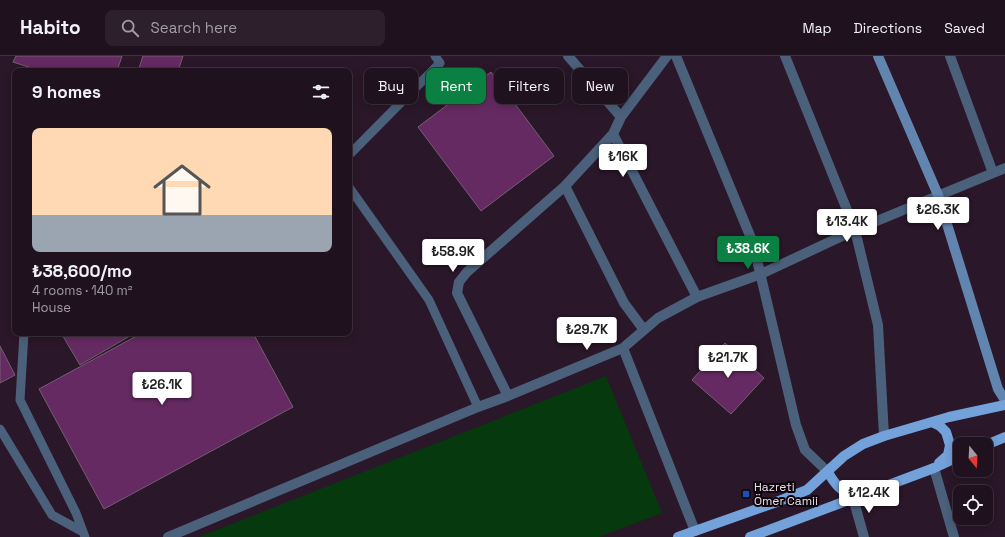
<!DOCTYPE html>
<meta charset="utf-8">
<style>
body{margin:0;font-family:"Space Grotesk",sans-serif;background:#2d1f2c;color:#f1f3f6;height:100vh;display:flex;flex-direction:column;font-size:15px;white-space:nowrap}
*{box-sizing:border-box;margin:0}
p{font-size:13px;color:#a29da4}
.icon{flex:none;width:22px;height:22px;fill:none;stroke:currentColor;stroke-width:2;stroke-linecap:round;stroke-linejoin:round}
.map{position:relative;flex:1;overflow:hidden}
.panel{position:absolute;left:12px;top:12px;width:340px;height:268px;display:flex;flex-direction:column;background:#20111f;border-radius:8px;box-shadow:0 2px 10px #0003,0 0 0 1px #3d313d}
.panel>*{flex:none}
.hud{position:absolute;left:364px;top:12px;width:380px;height:36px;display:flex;gap:8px}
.needle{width:26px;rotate:162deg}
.controls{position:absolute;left:953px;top:381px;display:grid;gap:8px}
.controls a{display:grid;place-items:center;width:40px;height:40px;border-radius:8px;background:#20111f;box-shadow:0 2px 10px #0003,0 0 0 1px #3d313d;font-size:20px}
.price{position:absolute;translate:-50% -34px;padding:0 9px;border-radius:4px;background:#fff;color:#222;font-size:13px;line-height:26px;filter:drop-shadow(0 1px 2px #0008)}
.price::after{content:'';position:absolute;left:50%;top:24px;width:12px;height:9px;margin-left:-6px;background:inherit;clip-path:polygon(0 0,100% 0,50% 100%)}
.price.current{background:#0b8043;color:#fff}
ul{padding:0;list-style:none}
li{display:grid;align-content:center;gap:8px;height:212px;padding:0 20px}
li+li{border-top:1px solid #3d313d}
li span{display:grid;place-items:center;height:124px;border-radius:8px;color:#555}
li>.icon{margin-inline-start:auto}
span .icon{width:72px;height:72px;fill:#fffc;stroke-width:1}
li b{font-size:17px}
h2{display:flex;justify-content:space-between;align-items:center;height:48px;padding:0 20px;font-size:17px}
.chip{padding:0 14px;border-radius:8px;background:#20111f;box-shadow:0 2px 10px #0003,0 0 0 1px #3d313d;font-size:14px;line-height:36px}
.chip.current{background:#0b8043;color:#fff}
header{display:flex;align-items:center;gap:24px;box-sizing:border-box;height:56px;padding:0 20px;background:#20111f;border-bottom:1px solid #3d313d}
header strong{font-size:19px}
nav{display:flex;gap:22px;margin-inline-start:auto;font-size:14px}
.search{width:280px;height:36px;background:#2d1f2c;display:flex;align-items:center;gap:10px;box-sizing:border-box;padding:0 14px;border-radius:8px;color:#a29da4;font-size:15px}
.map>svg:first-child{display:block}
</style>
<header>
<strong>Habito</strong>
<div class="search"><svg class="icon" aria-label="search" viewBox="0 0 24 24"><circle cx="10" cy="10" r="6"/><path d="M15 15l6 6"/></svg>Search here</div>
<nav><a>Map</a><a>Directions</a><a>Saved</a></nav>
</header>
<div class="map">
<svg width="1005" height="481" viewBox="0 0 1005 481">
<rect width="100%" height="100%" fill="#2a1729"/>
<path fill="#06390e" d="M606 320 662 457 599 481H199Z"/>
<path fill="#652a62" stroke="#755e73" d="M16 0H122L117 15H41L13 6Z
M143 0H183L178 15H138Z
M491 16 554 100 481 155 418 71Z
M61 277H135L80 309Z
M142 277H253L293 351 104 453 39 333Z
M725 287 764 322 731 358 692 324Z
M0 290 15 319 0 327Z"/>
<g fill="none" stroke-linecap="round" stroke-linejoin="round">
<path stroke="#4a607b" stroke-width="9" d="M349 99 440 7 435 0
M349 131 429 244 478 351
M24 277 20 344 76 457 85 481
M0 373 52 459 83 476"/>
<path stroke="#4a607b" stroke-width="10" d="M568 0 621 61 613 78 697 241
M676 0 753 187 796 369 805 394 828 416
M785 0 855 174 878 269 884 380
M950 0 993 117
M621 61 667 0
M613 78 565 130 624 247 644 274
M623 292 695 475
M508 340 457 237 459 226 467 216 565 130
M934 412 954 481
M853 442 864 481
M168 481 478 351 508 340 623 292 658 262 697 241 761 218 855 174 1005 112"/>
<path stroke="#6285b0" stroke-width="10" d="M878 0 938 139 998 333 1005 344"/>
<path stroke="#73a1da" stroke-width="10" d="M932 366 940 370 946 376 950 389 948 399 939 407
M986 389 1005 381
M828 416C835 429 840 433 853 442
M678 481 774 447 807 434 844 400 863 388 884 380 949 361 1005 349
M750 481 934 412 960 400"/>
</g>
<rect fill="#1a4fb4" stroke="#0e060d" stroke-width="1.5" x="742" y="434" width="8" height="8" rx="2"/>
<g text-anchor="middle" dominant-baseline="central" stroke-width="4" stroke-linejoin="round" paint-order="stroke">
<g font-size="12" fill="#ecdfeb" stroke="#0e060d" text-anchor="start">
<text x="754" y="431">Hazreti<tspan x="754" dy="14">Ömer Camii</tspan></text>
</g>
</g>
</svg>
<div class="controls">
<a><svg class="needle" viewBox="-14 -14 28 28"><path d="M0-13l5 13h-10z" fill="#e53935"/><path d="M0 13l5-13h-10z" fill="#a29da4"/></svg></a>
<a><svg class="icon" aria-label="locate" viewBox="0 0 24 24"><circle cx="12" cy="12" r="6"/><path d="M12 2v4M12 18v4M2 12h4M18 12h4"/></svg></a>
</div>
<b class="price" style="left:623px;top:122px">₺16K</b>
<b class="price" style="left:938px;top:175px">₺26.3K</b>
<b class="price" style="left:847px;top:187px">₺13.4K</b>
<b class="price current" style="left:748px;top:214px">₺38.6K</b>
<b class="price" style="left:453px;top:217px">₺58.9K</b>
<b class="price" style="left:587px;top:295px">₺29.7K</b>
<b class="price" style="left:728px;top:323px">₺21.7K</b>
<b class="price" style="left:162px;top:350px">₺26.1K</b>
<b class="price" style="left:869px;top:458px">₺12.4K</b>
<div class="hud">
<a class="chip">Buy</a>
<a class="chip current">Rent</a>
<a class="chip">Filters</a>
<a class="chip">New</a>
</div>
<section class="panel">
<h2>9 homes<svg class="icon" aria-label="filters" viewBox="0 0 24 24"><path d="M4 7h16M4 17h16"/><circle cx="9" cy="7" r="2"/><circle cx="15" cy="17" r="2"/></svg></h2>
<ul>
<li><span style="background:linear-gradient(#ffd9b3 70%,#9aa5b1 0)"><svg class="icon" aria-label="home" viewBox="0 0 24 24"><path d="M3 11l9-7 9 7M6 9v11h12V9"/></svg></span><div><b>₺38,600/mo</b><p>4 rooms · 140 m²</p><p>House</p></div></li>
</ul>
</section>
</div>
